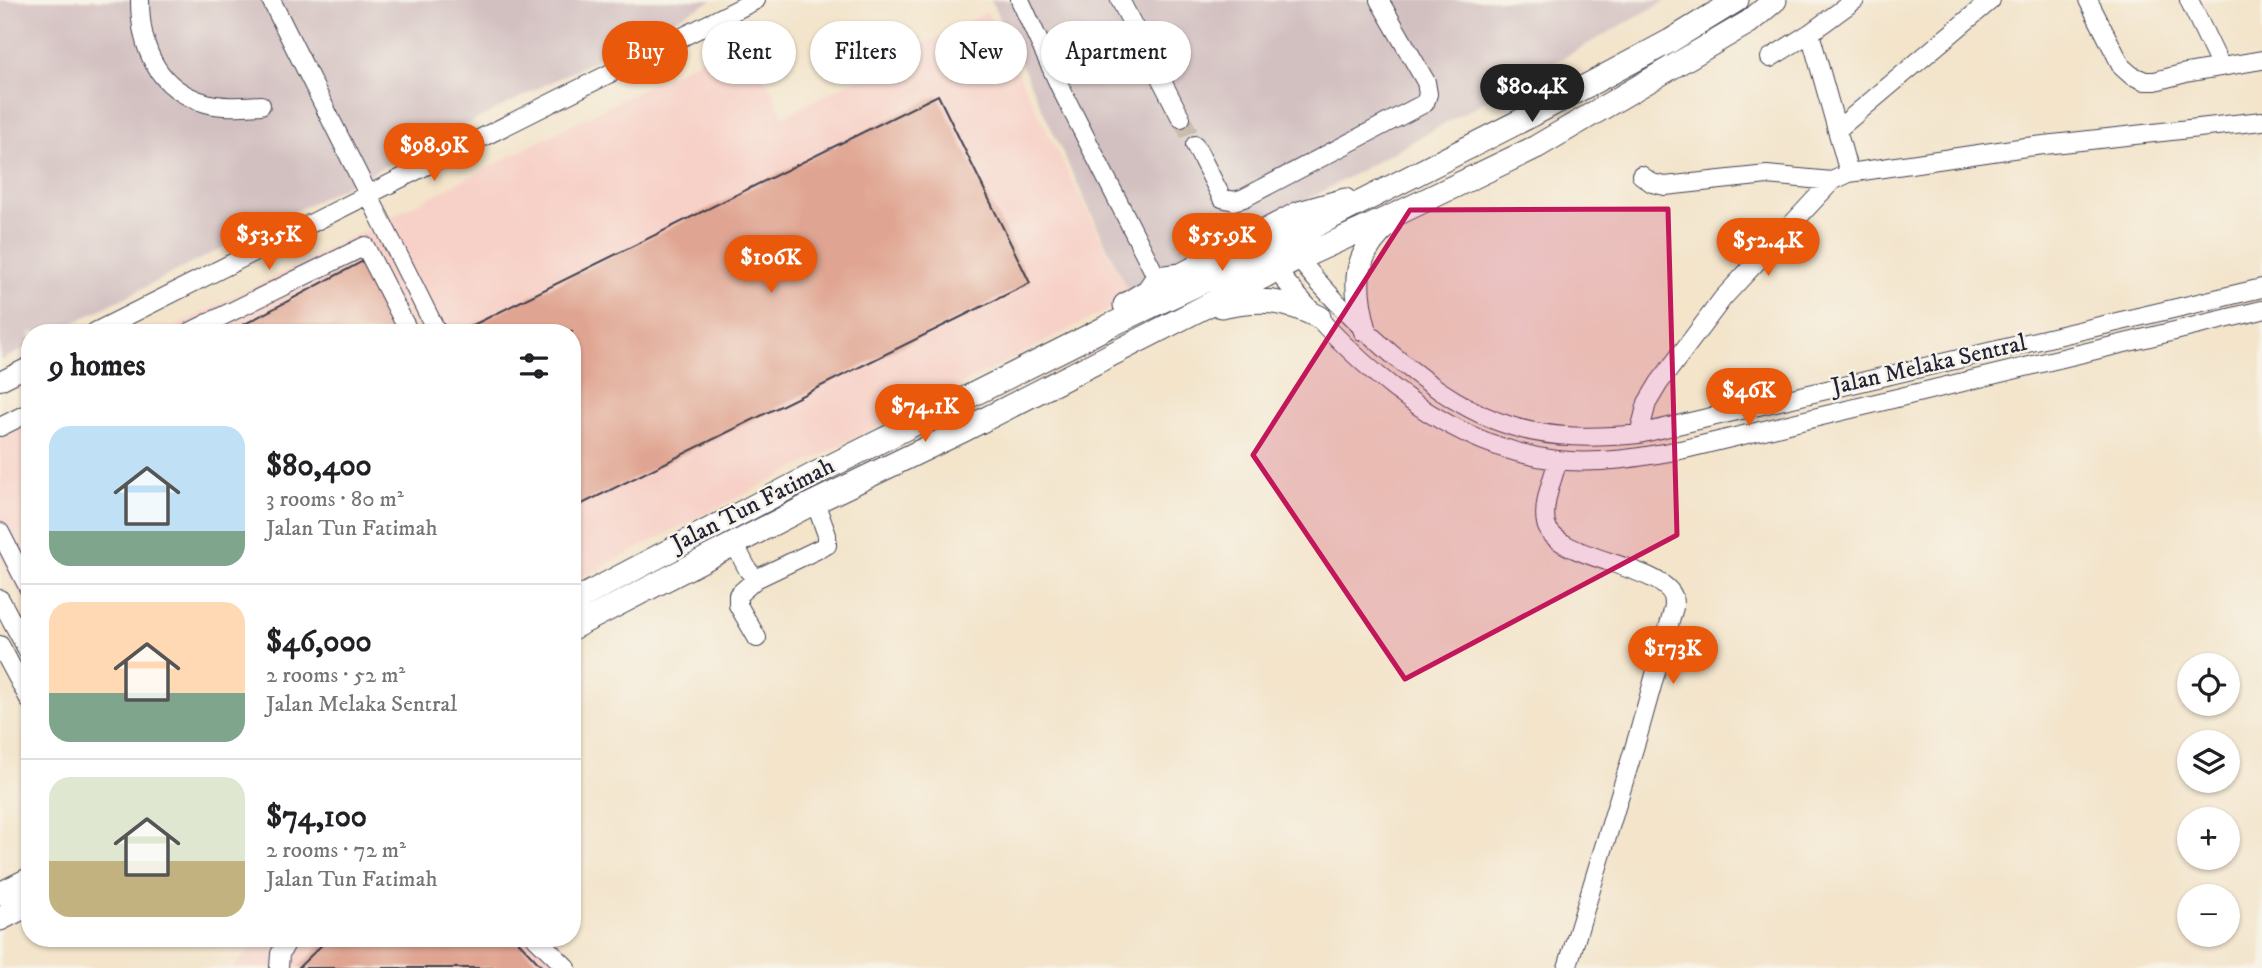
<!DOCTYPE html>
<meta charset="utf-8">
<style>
body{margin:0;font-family:"IM FELL DW Pica",serif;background:#f2f2f2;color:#202124;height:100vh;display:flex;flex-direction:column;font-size:26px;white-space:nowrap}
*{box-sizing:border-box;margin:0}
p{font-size:23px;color:#757577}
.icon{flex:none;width:38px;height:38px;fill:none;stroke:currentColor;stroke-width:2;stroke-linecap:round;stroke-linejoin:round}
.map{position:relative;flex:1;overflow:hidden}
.side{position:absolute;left:21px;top:324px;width:560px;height:623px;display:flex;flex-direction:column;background:#fff;border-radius:28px;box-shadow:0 2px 5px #0004}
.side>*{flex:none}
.top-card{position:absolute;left:602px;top:21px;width:665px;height:63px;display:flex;gap:14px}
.controls{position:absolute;left:2177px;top:653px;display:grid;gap:14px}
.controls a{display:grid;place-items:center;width:63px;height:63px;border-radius:50%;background:#fff;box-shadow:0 2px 5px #0004;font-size:35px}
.price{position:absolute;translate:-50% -60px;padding:0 16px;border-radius:24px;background:#ea580c;color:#fff;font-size:23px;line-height:46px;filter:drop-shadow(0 2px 4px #0008)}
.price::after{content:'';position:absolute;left:50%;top:42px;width:21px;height:16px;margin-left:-10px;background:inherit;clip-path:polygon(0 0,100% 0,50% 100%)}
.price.active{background:#222;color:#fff}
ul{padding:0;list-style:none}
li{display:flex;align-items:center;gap:21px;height:175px;padding:0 28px}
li+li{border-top:2px solid #e0e0e0}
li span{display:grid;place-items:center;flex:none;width:196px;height:140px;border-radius:21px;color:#555}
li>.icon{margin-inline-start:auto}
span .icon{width:84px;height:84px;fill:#fffc;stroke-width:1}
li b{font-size:30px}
h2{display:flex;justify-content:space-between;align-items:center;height:84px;padding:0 28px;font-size:30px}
.tag{padding:0 24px;border-radius:32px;background:#fff;box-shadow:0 2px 5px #0004;font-size:24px;line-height:63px}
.tag.active{background:#ea580c;color:#fff}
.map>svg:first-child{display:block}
</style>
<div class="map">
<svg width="2262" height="968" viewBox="0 0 2262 968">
<rect width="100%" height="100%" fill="#f7f3e8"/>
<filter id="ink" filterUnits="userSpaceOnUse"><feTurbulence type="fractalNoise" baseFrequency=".0143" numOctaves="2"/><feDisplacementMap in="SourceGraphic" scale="14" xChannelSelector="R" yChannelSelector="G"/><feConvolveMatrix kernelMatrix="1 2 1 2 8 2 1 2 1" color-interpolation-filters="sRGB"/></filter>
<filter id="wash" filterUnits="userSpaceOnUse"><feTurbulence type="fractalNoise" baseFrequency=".00686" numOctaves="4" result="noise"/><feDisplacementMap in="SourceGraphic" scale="28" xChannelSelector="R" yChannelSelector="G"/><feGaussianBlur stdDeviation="1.57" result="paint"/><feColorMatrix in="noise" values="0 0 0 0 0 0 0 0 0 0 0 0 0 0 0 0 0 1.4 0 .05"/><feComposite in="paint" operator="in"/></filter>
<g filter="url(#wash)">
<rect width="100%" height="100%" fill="#f3e4ca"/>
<path fill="#f7d1c8" d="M987 12 1131 298 572 582V332H165L744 37 784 116Z
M30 401V615L0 555V416Z
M261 938H555L585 968H233Z"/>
<path fill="#d2bfc0" d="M0 0H713L56 332H30V346L0 361Z
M991 0H1667L1131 298Z"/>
<g id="blocks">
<path fill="#e0a592" d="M938 95 1030 283 572 509V332H459Z
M363 261 401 332H230Z
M329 938H515L543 968H298Z"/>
</g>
</g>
<g filter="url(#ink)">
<use href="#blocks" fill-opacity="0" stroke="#413f50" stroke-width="2"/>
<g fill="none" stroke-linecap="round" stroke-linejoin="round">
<path stroke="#c9bdad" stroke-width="18" stroke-dasharray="18 9" stroke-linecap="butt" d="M1181 118 1195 145"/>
<defs>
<path id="minor" d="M140 0C140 46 156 89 206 103 223 108 244 106 261 105
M271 0 437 332
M1020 0 1061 89 1157 278
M1120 0 1181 118
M2088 0 2122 67 2131 75 2145 81H2155L2186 73 2262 60
M2189 0 2221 67
M1770 58 1810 33 1855 0
M1838 129 1991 0
M1195 145 1222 198 1234 201 1244 198 1425 103 1428 94 1426 82 1379 0
M1849 173 2026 147 2262 121
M1641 175 1652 183 1665 186 1767 175 1832 181
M1292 251C1343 315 1432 402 1511 426 1552 439 1596 438 1639 434L2262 288
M1268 261C1344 352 1434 445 1557 460 1599 465 1643 457 1685 449L2262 310
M95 332 756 0
M190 332 365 246 409 332
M0 381 30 366
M0 427 30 412
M1639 434 1647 403 1659 383 1723 298 1832 181 1849 173 1810 33
M1558 460C1553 478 1542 504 1546 523 1552 559 1659 564 1673 596 1674 600 1674 603 1674 607L1639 732 1567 968
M0 532 30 591
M735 545 748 570 756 579
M0 599 30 655
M757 638 738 605V595L756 579 827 545V535L815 502
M0 645 30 701
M536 938 567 968
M279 968 280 954 289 938"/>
<path id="major" d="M1125 305 1148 291 1157 278 1181 275 1299 213 1345 200
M1221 306C1260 298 1284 299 1319 317
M1365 330C1353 285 1352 255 1390 223
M572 602 811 476 1109 326 1240 264 1534 114 1670 41 1737 0
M572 628 815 502 960 432 1298 259 1403 211 1536 147 1749 22 1775 0
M0 894 30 879
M0 919 30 904"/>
</defs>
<use href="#minor" stroke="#413f50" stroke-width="20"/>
<use href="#major" stroke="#413f50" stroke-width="25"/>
<use href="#minor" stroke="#fff" stroke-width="18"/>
<use href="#major" stroke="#fff" stroke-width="23"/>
</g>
</g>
<path fill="#c2185b" fill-opacity="0.2" stroke="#c2185b" stroke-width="5" stroke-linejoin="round" d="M1668 209 1677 535 1405 679 1253 455 1410 210Z"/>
<g text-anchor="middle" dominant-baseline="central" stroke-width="5" stroke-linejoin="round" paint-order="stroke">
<g font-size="24" fill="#22223b" stroke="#f7f3e8">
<text transform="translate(1929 365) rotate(-13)">Jalan Melaka Sentral</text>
<text transform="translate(753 505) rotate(-27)">Jalan Tun Fatimah</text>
</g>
</g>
</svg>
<div class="controls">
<a><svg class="icon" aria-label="locate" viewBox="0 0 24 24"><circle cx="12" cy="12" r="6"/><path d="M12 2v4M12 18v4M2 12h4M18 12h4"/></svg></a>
<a><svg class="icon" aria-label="layers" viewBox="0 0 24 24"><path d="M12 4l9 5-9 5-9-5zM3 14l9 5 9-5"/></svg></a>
<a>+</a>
<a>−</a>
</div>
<b class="price active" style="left:1532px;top:124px">$80.4K</b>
<b class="price" style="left:434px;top:183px">$98.9K</b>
<b class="price" style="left:269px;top:272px">$53.5K</b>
<b class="price" style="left:1222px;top:273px">$55.9K</b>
<b class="price" style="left:1768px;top:278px">$52.4K</b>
<b class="price" style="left:771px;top:295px">$106K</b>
<b class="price" style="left:1749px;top:428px">$46K</b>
<b class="price" style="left:925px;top:444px">$74.1K</b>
<b class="price" style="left:1673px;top:686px">$173K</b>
<div class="top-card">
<a class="tag active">Buy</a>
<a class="tag">Rent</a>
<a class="tag">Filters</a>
<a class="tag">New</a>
<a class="tag">Apartment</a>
</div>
<section class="side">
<h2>9 homes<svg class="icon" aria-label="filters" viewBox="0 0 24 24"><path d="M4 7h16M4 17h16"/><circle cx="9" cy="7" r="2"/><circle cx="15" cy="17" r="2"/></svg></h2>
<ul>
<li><span style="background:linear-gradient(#bfe0f5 75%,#7fa58c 0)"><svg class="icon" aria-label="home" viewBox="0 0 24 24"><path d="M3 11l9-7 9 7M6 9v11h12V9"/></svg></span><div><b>$80,400</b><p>3 rooms · 80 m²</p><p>Jalan Tun Fatimah</p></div></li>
<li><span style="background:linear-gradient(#ffd9b3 65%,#7fa58c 0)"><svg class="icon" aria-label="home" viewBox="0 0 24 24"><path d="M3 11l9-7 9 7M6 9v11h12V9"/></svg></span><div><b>$46,000</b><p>2 rooms · 52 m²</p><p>Jalan Melaka Sentral</p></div></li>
<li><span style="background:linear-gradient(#dfe7d0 60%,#c2b280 0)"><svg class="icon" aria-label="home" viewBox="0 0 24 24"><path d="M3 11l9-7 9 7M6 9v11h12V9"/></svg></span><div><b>$74,100</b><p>2 rooms · 72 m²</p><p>Jalan Tun Fatimah</p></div></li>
</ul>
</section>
</div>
